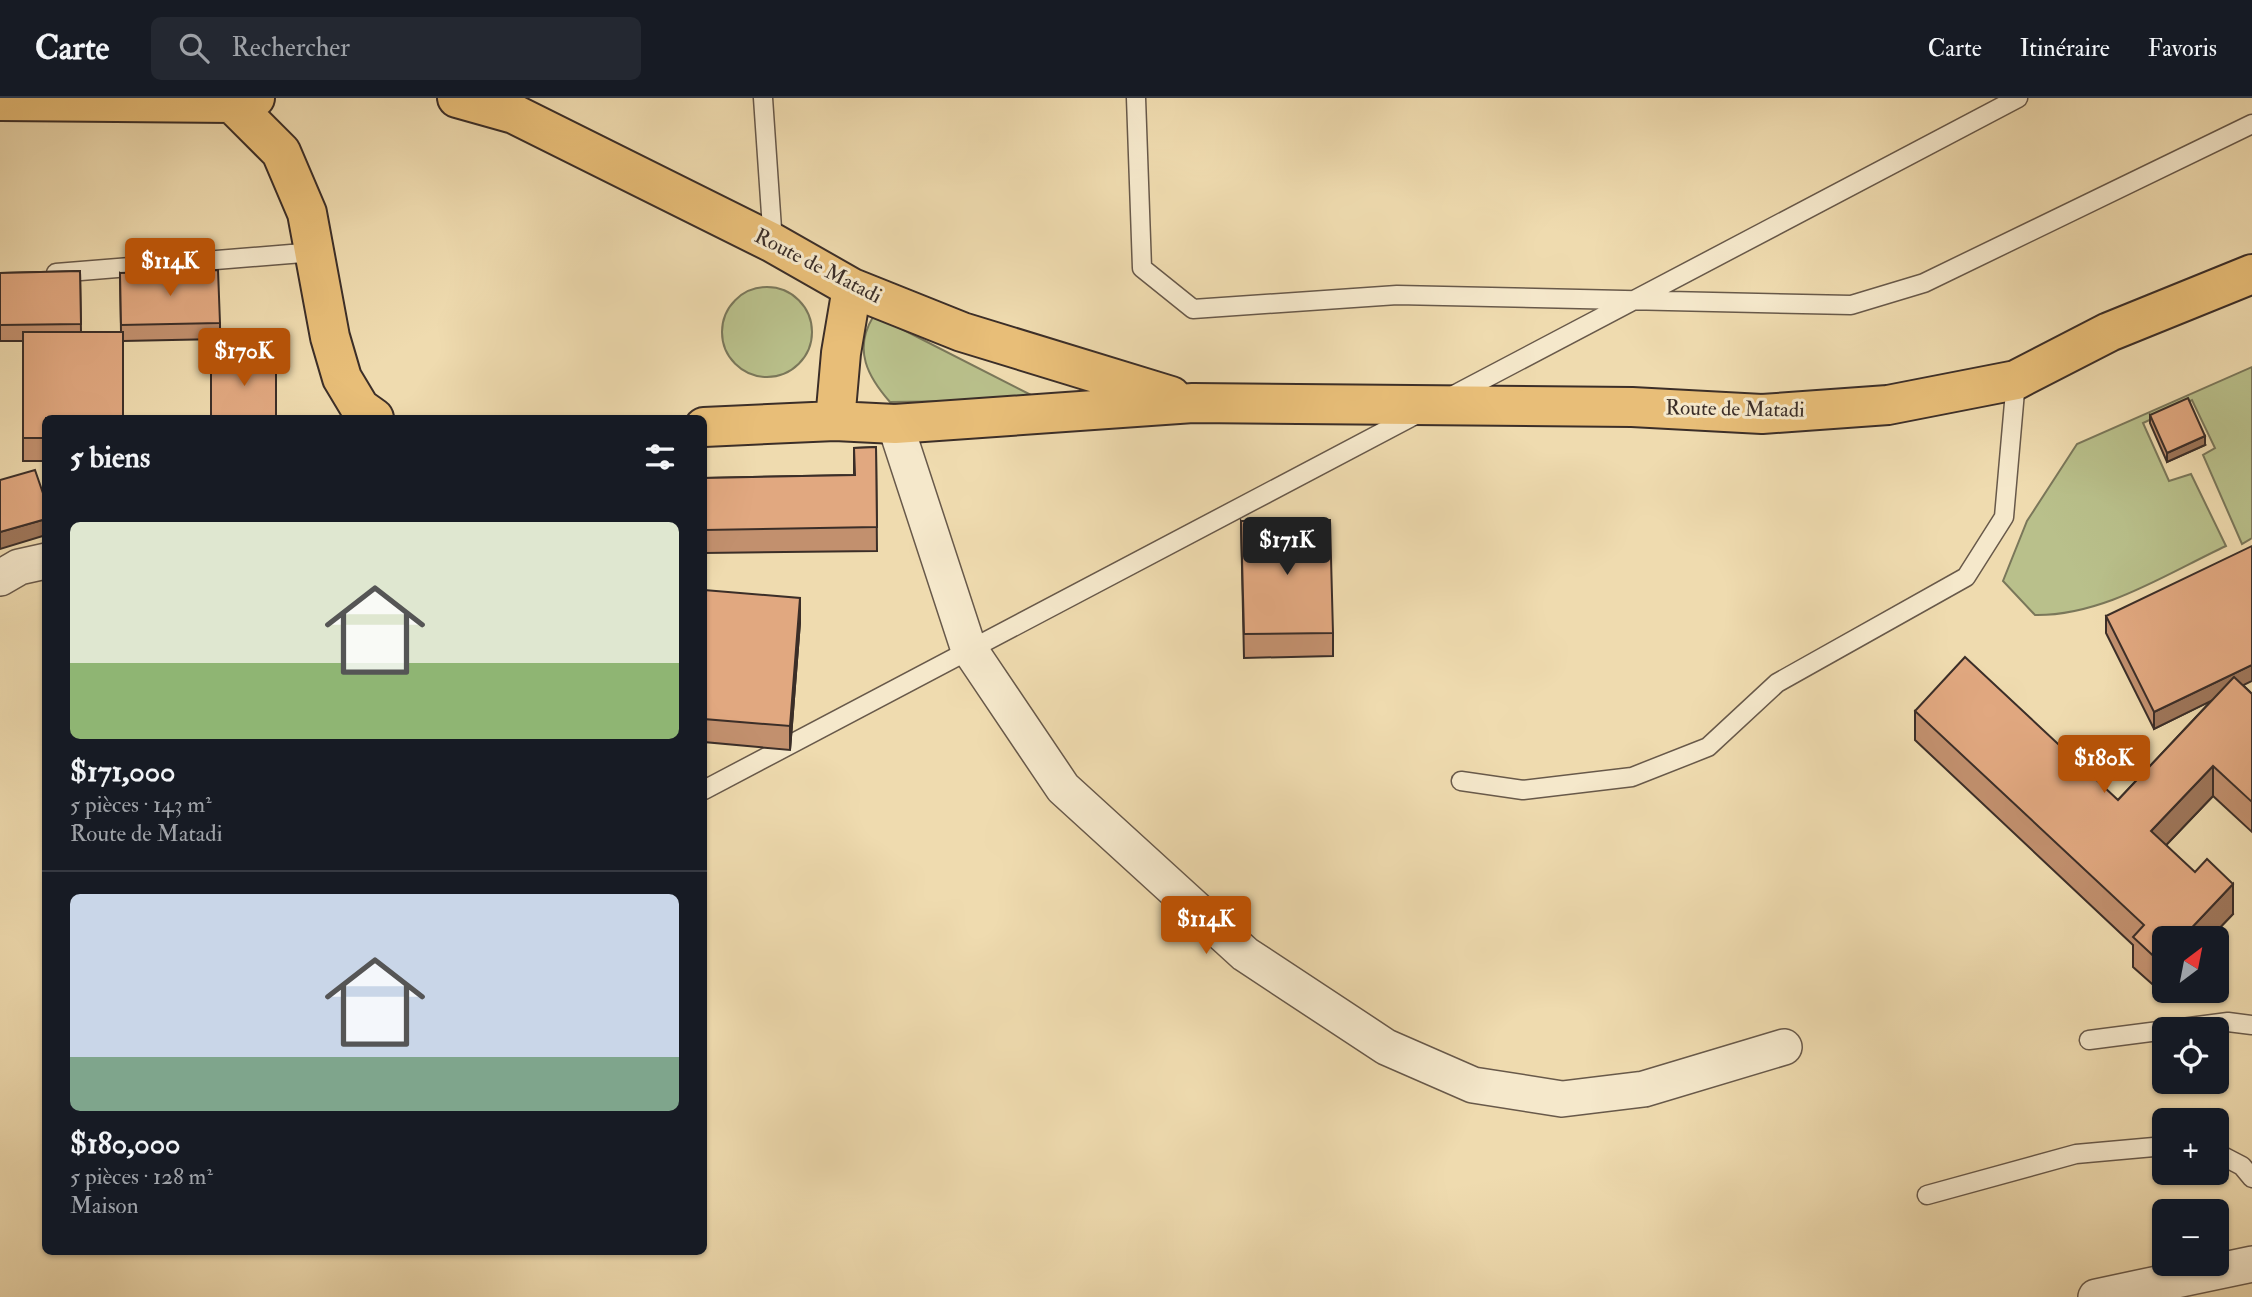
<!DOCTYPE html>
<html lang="fr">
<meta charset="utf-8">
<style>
body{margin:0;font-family:"IM FELL Double Pica",serif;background:#242831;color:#f1f3f6;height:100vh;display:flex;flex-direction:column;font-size:26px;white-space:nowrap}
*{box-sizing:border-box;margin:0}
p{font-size:23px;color:#9ea1a6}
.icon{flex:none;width:38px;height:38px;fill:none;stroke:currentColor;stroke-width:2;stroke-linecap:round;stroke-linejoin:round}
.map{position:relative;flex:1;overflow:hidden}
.drawer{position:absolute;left:42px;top:317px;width:665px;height:840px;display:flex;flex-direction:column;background:#171b24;border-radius:10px;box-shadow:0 2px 5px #0004}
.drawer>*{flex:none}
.needle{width:46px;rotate:32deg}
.tools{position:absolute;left:2152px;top:828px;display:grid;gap:14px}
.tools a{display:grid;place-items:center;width:77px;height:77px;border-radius:10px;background:#171b24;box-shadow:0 2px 5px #0004;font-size:35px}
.price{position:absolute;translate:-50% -60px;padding:0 16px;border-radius:7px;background:#b45309;color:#fff;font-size:23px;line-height:46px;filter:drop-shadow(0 2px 4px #0008)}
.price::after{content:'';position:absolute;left:50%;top:42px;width:21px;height:16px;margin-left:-10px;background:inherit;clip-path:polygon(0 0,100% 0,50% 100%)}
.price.active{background:#222;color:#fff}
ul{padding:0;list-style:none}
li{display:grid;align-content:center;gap:14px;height:371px;padding:0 28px}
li+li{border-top:2px solid #363941}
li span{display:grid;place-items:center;height:217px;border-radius:10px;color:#555}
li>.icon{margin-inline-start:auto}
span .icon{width:126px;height:126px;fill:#fffc;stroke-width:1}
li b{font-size:30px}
h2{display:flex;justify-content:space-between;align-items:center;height:84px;padding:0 28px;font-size:30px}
header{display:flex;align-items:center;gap:42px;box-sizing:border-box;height:98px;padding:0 35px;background:#171b24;border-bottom:2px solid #363941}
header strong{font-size:33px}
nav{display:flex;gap:38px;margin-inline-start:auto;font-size:24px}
.search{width:490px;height:63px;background:#242831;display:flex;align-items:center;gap:18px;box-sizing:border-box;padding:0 24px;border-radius:10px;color:#9ea1a6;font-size:26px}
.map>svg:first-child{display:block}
</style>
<header>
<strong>Carte</strong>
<div class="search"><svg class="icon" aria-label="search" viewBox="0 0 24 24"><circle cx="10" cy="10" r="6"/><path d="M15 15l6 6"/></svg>Rechercher</div>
<nav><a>Carte</a><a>Itinéraire</a><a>Favoris</a></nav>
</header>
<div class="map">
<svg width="2252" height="1199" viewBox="0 0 2252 1199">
<rect width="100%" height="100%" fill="#efdbaf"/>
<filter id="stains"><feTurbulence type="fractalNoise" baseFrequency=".00286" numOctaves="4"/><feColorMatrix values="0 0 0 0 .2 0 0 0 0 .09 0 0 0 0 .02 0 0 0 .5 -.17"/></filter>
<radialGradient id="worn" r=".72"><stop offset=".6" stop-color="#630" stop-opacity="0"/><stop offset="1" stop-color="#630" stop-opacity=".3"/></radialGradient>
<path fill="#b9c08b" stroke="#7a775a" stroke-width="2" d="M722 234a45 45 0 1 1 90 0a45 45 0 1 1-90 0Z
M873 219 884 222 1041 302 890 304C868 279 853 252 873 219Z
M2252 269V440L2242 446 2203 357 2215 350 2192 302 2143 325 2169 383 2191 376 2226 448C2166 476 2103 518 2035 517L2003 483 2027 423 2077 346Z"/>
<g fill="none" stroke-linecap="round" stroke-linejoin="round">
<defs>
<path id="lane" d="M763 0 773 145
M1136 0 1142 170 1193 211 1397 197 1851 207 1924 185 2252 26
M56 175 315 154
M1450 299 2018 0
M1461 683 1523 692 1632 679 1708 649 1777 585 1966 479 2004 419 2016 282
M704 692 1419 315
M2089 942 2228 924 2252 927
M2217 1055 2242 1068 2252 1080
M1927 1097 2076 1056 2165 1048"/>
<path id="street" d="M895 326 968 549 1063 690 1245 856 1386 949 1473 987 1562 1001 1644 991 1784 949
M0 480 19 469 46 463
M2096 1199 2252 1166"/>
<path id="primary" d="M457 0 514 16 773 145 852 190 962 234 1171 298
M0 3 232 5 255 0
M232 5 281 54 307 115 330 239 342 280 360 310 374 320
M835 323 841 255 852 190
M704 329 835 323 895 326 1193 305 1632 309 1762 316 1888 307 2016 282 2109 234 2252 176"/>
</defs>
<use href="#lane" stroke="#68594a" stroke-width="21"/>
<use href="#street" stroke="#68594a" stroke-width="38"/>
<use href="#primary" stroke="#3b2e28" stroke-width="42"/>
<use href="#lane" stroke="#f5e8cb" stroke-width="18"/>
<use href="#street" stroke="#f5e8cb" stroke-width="35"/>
<use href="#primary" stroke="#e8be78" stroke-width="38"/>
</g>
<path fill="#c2906e" stroke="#3b2e28" stroke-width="2" d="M80 173 81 234H121L120 175 220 225V241L123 243 46 320V363H23V243H0V175Z
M2150 317 2205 347 2167 364 2150 325Z
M876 349 877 453 704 455V380L854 377V350Z
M1241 423 1333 535V558L1244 560Z
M704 492 800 524 790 652 704 644Z
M2106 518 2243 587 2252 596V734L2213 698 2166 747 2233 816 2210 840H2165L2160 893 2133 869V847L1915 642V613L2118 702 2212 602 2154 631 2106 535Z"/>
<path fill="#9e765a" stroke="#3b2e28" stroke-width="2" d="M2205 338V347L2167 364V355Z
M46 421V437L0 451V434Z
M800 500V524L790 652V628Z
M2252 567V583L2154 631V614Z
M2213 668V698L2151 763V733Z
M2233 786V816L2210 840H2182Z
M2165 859V888L2160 893V864Z"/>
<path fill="#e1a880" stroke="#3b2e28" stroke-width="2" d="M218 172 220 225 121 227 120 175Z
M80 173 81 226 0 227V175Z
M23 234H123V320H46V340H23Z
M211 259H276V320H211Z
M2188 300 2205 338 2167 355 2150 317Z
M876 349 877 429 704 432V380L855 377 854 350Z
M35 372 46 404V421L0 434V382Z
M1330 422 1333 535 1244 536 1241 423Z
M2252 448V567L2154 614 2106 518Z
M704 492 800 500 790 628 704 621Z
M1965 559 2118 702 2234 579 2252 596V704L2213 668 2151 733 2195 774 2207 761 2233 786 2182 840H2165V859L2160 864 2133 839 2144 827 1915 613Z"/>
<g text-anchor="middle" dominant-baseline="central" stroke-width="6" stroke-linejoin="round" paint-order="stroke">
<g font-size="21" fill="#3b2e28" stroke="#f5e8cb">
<text transform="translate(818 168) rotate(27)">Route de Matadi</text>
<text transform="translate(1735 311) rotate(1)">Route de Matadi</text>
</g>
</g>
<rect width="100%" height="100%" filter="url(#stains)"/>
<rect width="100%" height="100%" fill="url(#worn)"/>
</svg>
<div class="tools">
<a><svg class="needle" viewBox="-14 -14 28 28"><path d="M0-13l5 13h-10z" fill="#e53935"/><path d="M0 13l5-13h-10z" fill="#9ea1a6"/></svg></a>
<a><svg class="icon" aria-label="locate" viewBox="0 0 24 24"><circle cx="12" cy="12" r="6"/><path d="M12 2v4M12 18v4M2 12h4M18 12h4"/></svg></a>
<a>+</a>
<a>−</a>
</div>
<b class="price" style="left:170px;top:200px">$114K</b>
<b class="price" style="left:244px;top:290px">$170K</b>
<b class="price active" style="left:1287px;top:479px">$171K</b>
<b class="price" style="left:2104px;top:697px">$180K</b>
<b class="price" style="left:1206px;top:858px">$114K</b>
<section class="drawer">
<h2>5 biens<svg class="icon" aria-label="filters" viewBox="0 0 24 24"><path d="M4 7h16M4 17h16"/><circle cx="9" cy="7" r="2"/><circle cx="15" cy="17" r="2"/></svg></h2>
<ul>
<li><span style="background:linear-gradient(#dfe7d0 65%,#8fb573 0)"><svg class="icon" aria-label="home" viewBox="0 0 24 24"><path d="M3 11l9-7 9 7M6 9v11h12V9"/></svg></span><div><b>$171,000</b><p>5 pièces · 143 m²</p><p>Route de Matadi</p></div></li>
<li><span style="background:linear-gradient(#c9d6e8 75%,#7fa58c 0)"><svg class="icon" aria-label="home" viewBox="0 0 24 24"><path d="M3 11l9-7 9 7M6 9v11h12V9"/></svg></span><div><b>$180,000</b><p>5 pièces · 128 m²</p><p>Maison</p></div></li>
</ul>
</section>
</div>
